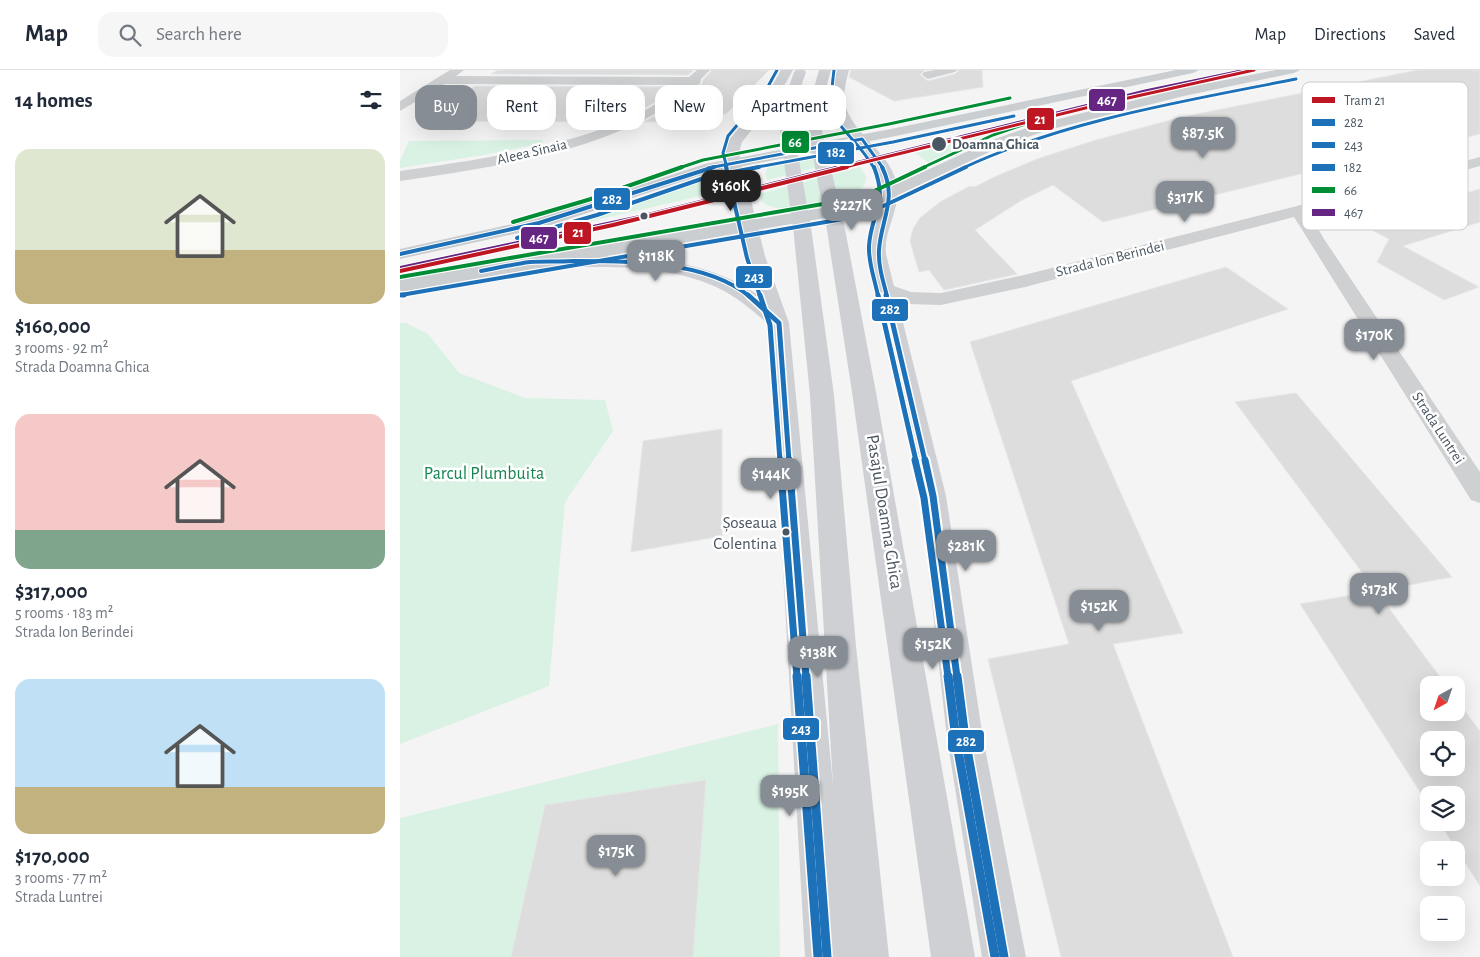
<!DOCTYPE html>
<meta charset="utf-8">
<style>
body{margin:0;font-family:"Alegreya Sans",sans-serif;background:#f6f6f7;color:#1f2937;height:100vh;display:flex;flex-direction:column;font-size:19px;white-space:nowrap}
*{box-sizing:border-box;margin:0}
p{font-size:16px;color:#747a83}
.icon{flex:none;width:28px;height:28px;fill:none;stroke:currentColor;stroke-width:2;stroke-linecap:round;stroke-linejoin:round}
.map{position:relative;flex:1;overflow:hidden}
.sheet{display:flex;flex-direction:column;background:#fff;width:400px}
.sheet>*{flex:none}
.top-card{position:absolute;left:15px;top:15px;width:475px;height:45px;display:flex;gap:10px}
.needle{width:32px;rotate:220deg}
.controls{position:absolute;left:1020px;top:606px;display:grid;gap:10px}
.controls a{display:grid;place-items:center;width:45px;height:45px;border-radius:10px;background:#fff;box-shadow:0 5px 20px #0002;font-size:25px}
.price{position:absolute;translate:-50% -42px;padding:0 11px;border-radius:10px;background:#868d94;color:#fff;font-size:16px;line-height:32px;filter:drop-shadow(0 1px 2px #0008)}
.price::after{content:'';position:absolute;left:50%;top:30px;width:15px;height:11px;margin-left:-8px;background:inherit;clip-path:polygon(0 0,100% 0,50% 100%)}
.price.active{background:#222;color:#fff}
ul{padding:0;list-style:none}
li{display:grid;align-content:center;gap:10px;height:265px;padding:0 15px}
li span{display:grid;place-items:center;height:155px;border-radius:15px;color:#555}
li>.icon{margin-inline-start:auto}
span .icon{width:90px;height:90px;fill:#fffc;stroke-width:1}
li b{font-size:21px}
h2{display:flex;justify-content:space-between;align-items:center;height:60px;padding:0 15px;font-size:21px}
.chip{padding:0 18px;border-radius:15px;background:#fff;box-shadow:0 5px 20px #0002;font-size:18px;line-height:45px}
.chip.active{background:#868d94;color:#fff}
header{display:flex;align-items:center;gap:30px;box-sizing:border-box;height:70px;padding:0 25px;background:#fff;border-bottom:1px solid #e0e1e3}
header strong{font-size:24px}
nav{display:flex;gap:28px;margin-inline-start:auto;font-size:18px}
.search{width:350px;height:45px;background:#f6f6f7;display:flex;align-items:center;gap:12px;box-sizing:border-box;padding:0 18px;border-radius:15px;color:#747a83;font-size:19px}
main{display:flex;flex:1;min-height:0}
.map>svg:first-child{display:block}
</style>
<header>
<strong>Map</strong>
<div class="search"><svg class="icon" aria-label="search" viewBox="0 0 24 24"><circle cx="10" cy="10" r="6"/><path d="M15 15l6 6"/></svg>Search here</div>
<nav><a>Map</a><a>Directions</a><a>Saved</a></nav>
</header>
<main>
<section class="sheet">
<h2>14 homes<svg class="icon" aria-label="filters" viewBox="0 0 24 24"><path d="M4 7h16M4 17h16"/><circle cx="9" cy="7" r="2"/><circle cx="15" cy="17" r="2"/></svg></h2>
<ul>
<li><span style="background:linear-gradient(#dfe7d0 65%,#c2b280 0)"><svg class="icon" aria-label="home" viewBox="0 0 24 24"><path d="M3 11l9-7 9 7M6 9v11h12V9"/></svg></span><div><b>$160,000</b><p>3 rooms · 92 m²</p><p>Strada Doamna Ghica</p></div></li>
<li><span style="background:linear-gradient(#f6c9c9 75%,#7fa58c 0)"><svg class="icon" aria-label="home" viewBox="0 0 24 24"><path d="M3 11l9-7 9 7M6 9v11h12V9"/></svg></span><div><b>$317,000</b><p>5 rooms · 183 m²</p><p>Strada Ion Berindei</p></div></li>
<li><span style="background:linear-gradient(#bfe0f5 70%,#c2b280 0)"><svg class="icon" aria-label="home" viewBox="0 0 24 24"><path d="M3 11l9-7 9 7M6 9v11h12V9"/></svg></span><div><b>$170,000</b><p>3 rooms · 77 m²</p><p>Strada Luntrei</p></div></li>
</ul>
</section>
<div class="map">
<svg width="1080" height="887" viewBox="0 0 1080 887">
<rect width="100%" height="100%" fill="#f4f4f4"/>
<path fill="#d9f2e3" d="M608 60 529 93 515 83Z
M143 70 142 73 90 84 0 98V91L9 71Z
M440 82 449 83 454 88 367 110 365 104 368 97 377 91Z
M460 97 466 106C466 111 465 115 460 119 451 128 394 139 381 139 374 138 368 136 362 132L359 124Z
M305 108V125L153 160Z
M0 253H6L28 264 59 303 125 328 205 330 213 361 165 432 149 616 0 674Z
M378 654 380 887H0V748Z"/>
<path fill="#ddddde" stroke="#e5e6e7" fill-rule="evenodd" d="M98 0H294L288 5 91 4Z
M312 0H369L328 42 312 52H244L272 36 301 16 303 10Z
M451 0H525L520 5 528 11 555 4 559 0H582L583 17 494 31 449 7Z
M1018 0H1080V64L1023 77 1010 72 916 94 925 98 703 152 653 115 622 130 575 160 617 204 544 220 529 200 519 202 510 171 513 159 520 148 540 132 570 116 575 117 594 107 637 89 696 70 782 47Z
M75 16 276 17 254 33 215 52 24 51Z
M1080 119V152L1003 176 1079 217 1044 230 977 192 989 169 960 154Z
M826 197 888 239 671 311 783 563 713 574 833 887H661L588 589 669 574 570 272Z
M896 323 1052 507 976 521 1046 615H1029V642H1056V629L1080 661V816L1039 752H1056V725H1029V736L900 534 976 521 835 332ZM1029 670H1056V698H1029Z
M322 359V466L231 482 243 371Z
M306 710 293 887H111L145 735Z"/>
<g fill="none" stroke-linecap="round" stroke-linejoin="round">
<path fill="#ced0d2" fill-rule="evenodd" d="M50 0H64L56 6 289 7 297 0H310L301 9 300 14C291 16 287 24 279 29 258 43 236 55 212 64 145 91 70 100 0 111V101C82 89 219 72 282 15L45 14 0 41V31Z
M535 0H557L555 2 528 9 522 5 524 2Z
M1080 87V96L909 143 924 169 1080 402V433L1071 430 894 147 625 217 541 235 508 234 478 223 475 219 478 215 485 213 511 222 541 223 624 205 893 137Z"/>
<path fill="#ced0d4" fill-rule="evenodd" d="M381 0H393L376 30 342 72 339 83 365 186 389 253 433 715 410 325 393 157 380 63 383 34 394 2 396 0H404L406 2 395 34 394 63 411 157 434 325 456 576 489 887H405L369 255C352 240 336 226 316 217 261 192 198 197 139 198L132 196 130 192 132 188C148 184 166 186 182 186 244 185 308 190 360 226L347 186 333 115 325 83 328 71 367 25Z
M419 0H431L421 36 422 61 444 154 476 322 575 887H531L452 322 426 154 408 61 409 36Z
M437 0H449C446 11 443 23 445 34 452 64 488 80 496 111 503 137 483 159 486 184L546 426 583 668 626 887H582L547 668 520 426 468 184C466 159 486 137 481 112 475 80 438 65 433 34 430 23 434 11 437 0Z"/>
<path fill="#caced1" fill-rule="evenodd" d="M776 0H799L793 3 491 67 308 103 145 157 0 189V179L135 149 305 94 491 59Z
M876 0H900L894 3 784 26 648 60 602 76 479 134 454 143 0 222V210L445 134 467 128 592 70 638 54 784 18Z"/>
<defs>
<path id="bus-1-far4" d="M308 98 462 69 483 98"/>
<path id="bus-1-far3" d="M482 97C498 129 481 149 479 180 478 195 483 211 487 226
M0 184 139 153 314 97
M81 201C97 198 114 194 130 192 144 191 158 192 172 191 227 191 304 190 349 226"/>
<path id="bus-1-far2" d="M348 225 379 253 389 391
M486 225 525 391"/>
<path id="bus-1-far1" d="M389 390 406 607
M525 390 533 426 557 607"/>
<path id="bus-1" d="M406 606 427 887
M557 606 565 668 604 887"/>
<path id="bus-2-far4" d="M434 0C425 62 448 54 474 98
M327 98 323 83 328 66 365 22 377 0"/>
<path id="bus-2-far3" d="M326 97 347 188 360 226
M474 97C489 137 471 141 469 176 468 192 475 210 478 226"/>
<path id="bus-2-far2" d="M360 225 370 255 380 391
M478 225 516 391"/>
<path id="bus-2-far1" d="M380 390 397 607
M515 390 524 428 548 607"/>
<path id="bus-2" d="M397 606 418 887
M548 606 556 669 595 887"/>
<path id="bus-3-far2" d="M352 98 493 72 614 46
M563 98C666 50 785 31 896 9"/>
<path id="bus-3-far1" d="M117 168 197 145 307 107 359 97
M1 225 449 148 477 139 566 97"/>
<path id="bus-3" d="M1 225H4"/>
<path id="bus-4-far1" d="M279 98 303 90 489 54 610 28
M522 98 593 65 640 49 782 14 849 0"/>
<path id="bus-4" d="M113 152 191 129 282 97
M0 207 446 130 470 123 525 97"/>
<path id="bus-5-far1" d="M435 98 745 21 846 0"/>
<path id="bus-5" d="M0 198 240 147 440 97"/>
</defs>
<use href="#bus-1-far4" stroke="#fff" stroke-width="5"/>
<use href="#bus-1-far3" stroke="#fff" stroke-width="6"/>
<use href="#bus-1-far2" stroke="#fff" stroke-width="8"/>
<use href="#bus-1-far1" stroke="#fff" stroke-width="11"/>
<use href="#bus-1" stroke="#fff" stroke-width="12"/>
<use href="#bus-2-far4" stroke="#fff" stroke-width="5"/>
<use href="#bus-2-far3" stroke="#fff" stroke-width="6"/>
<use href="#bus-2-far2" stroke="#fff" stroke-width="8"/>
<use href="#bus-2-far1" stroke="#fff" stroke-width="11"/>
<use href="#bus-2" stroke="#fff" stroke-width="12"/>
<use href="#bus-3-far2" stroke="#fff" stroke-width="5"/>
<use href="#bus-3-far1" stroke="#fff" stroke-width="6"/>
<use href="#bus-3" stroke="#fff" stroke-width="8"/>
<use href="#bus-4-far1" stroke="#fff" stroke-width="5"/>
<use href="#bus-4" stroke="#fff" stroke-width="6"/>
<use href="#bus-5-far1" stroke="#fff" stroke-width="5"/>
<use href="#bus-5" stroke="#fff" stroke-width="6"/>
<use href="#bus-1-far4" stroke="#1d71b8" stroke-width="3"/>
<use href="#bus-1-far3" stroke="#1d71b8" stroke-width="4"/>
<use href="#bus-1-far2" stroke="#1d71b8" stroke-width="5"/>
<use href="#bus-1-far1" stroke="#1d71b8" stroke-width="7"/>
<use href="#bus-1" stroke="#1d71b8" stroke-width="9"/>
<use href="#bus-2-far4" stroke="#1d71b8" stroke-width="3"/>
<use href="#bus-2-far3" stroke="#1d71b8" stroke-width="4"/>
<use href="#bus-2-far2" stroke="#1d71b8" stroke-width="5"/>
<use href="#bus-2-far1" stroke="#1d71b8" stroke-width="7"/>
<use href="#bus-2" stroke="#1d71b8" stroke-width="9"/>
<use href="#bus-3-far2" stroke="#1d71b8" stroke-width="3"/>
<use href="#bus-3-far1" stroke="#1d71b8" stroke-width="4"/>
<use href="#bus-3" stroke="#1d71b8" stroke-width="5"/>
<use href="#bus-4-far1" stroke="#008d36" stroke-width="3"/>
<use href="#bus-4" stroke="#008d36" stroke-width="4"/>
<use href="#bus-5-far1" stroke="#662483" stroke-width="3"/>
<use href="#bus-5" stroke="#662483" stroke-width="4"/>
<defs>
<path id="tram-1-far1" d="M441 98 710 32 854 0"/>
<path id="tram-1" d="M0 201 213 155 447 97"/>
</defs>
<use href="#tram-1-far1" stroke="#fff" stroke-width="5"/>
<use href="#tram-1" stroke="#fff" stroke-width="6"/>
<use href="#tram-1-far1" stroke="#be1622" stroke-width="3"/>
<use href="#tram-1" stroke="#be1622" stroke-width="4"/>
</g>
<g fill="#4a5661" stroke="#fff" stroke-width="2">
<circle cx="539" cy="74" r="8"/>
<circle cx="244" cy="146" r="4.5"/>
<circle cx="386" cy="462" r="4.5"/>
</g>
<g text-anchor="middle" dominant-baseline="central" stroke-width="5" stroke-linejoin="round" paint-order="stroke">
<g font-size="15" font-weight="bold" fill="#4a5661" stroke="#fff" text-anchor="start">
<text x="552" y="74">Doamna Ghica</text>
</g>
<g font-size="15" fill="#4a5661" stroke="#fff">
<text transform="translate(132 82) rotate(-13)">Aleea Sinaia</text>
<text transform="translate(710 189) rotate(-14)">Strada Ion Berindei</text>
<text transform="translate(1038 358) rotate(57)">Strada Luntrei</text>
</g>
<g font-size="17" fill="#4a5661" stroke="#fff" text-anchor="end">
<text x="377" y="452">Șoseaua<tspan x="377" dy="21">Colentina</tspan></text>
</g>
<g font-size="18" fill="#17864f" stroke="#fff">
<text x="84" y="404">Parcul Plumbuita</text>
</g>
<g font-size="18" fill="#4a5661" stroke="#fff">
<text transform="translate(484 442) rotate(81)">Pasajul Doamna Ghica</text>
</g>
</g>
<rect x="902" y="12" width="166" height="148" rx="8" fill="#fff" stroke="#c9ccd0" stroke-width="1"/>
<rect x="912" y="27" width="23" height="6" fill="#be1622"/>
<rect x="912" y="49" width="23" height="7" fill="#1d71b8"/>
<rect x="912" y="72" width="23" height="6" fill="#1d71b8"/>
<rect x="912" y="94" width="23" height="7" fill="#1d71b8"/>
<rect x="912" y="117" width="23" height="6" fill="#008d36"/>
<rect x="912" y="139" width="23" height="7" fill="#662483"/>
<g font-size="14" fill="#4a5661">
<text x="944" y="35">Tram 21</text>
<text x="944" y="57">282</text>
<text x="944" y="80">243</text>
<text x="944" y="102">182</text>
<text x="944" y="125">66</text>
<text x="944" y="147">467</text>
</g>
<g stroke="#fff" stroke-width="2">
<rect x="688" y="18" width="38" height="24" rx="5" fill="#662483"/>
<rect x="626" y="37" width="29" height="24" rx="5" fill="#be1622"/>
<rect x="381" y="60" width="29" height="24" rx="5" fill="#008d36"/>
<rect x="417" y="71" width="38" height="24" rx="5" fill="#1d71b8"/>
<rect x="193" y="117" width="38" height="24" rx="5" fill="#1d71b8"/>
<rect x="163" y="151" width="29" height="24" rx="5" fill="#be1622"/>
<rect x="120" y="156" width="38" height="24" rx="5" fill="#662483"/>
<rect x="335" y="195" width="38" height="24" rx="5" fill="#1d71b8"/>
<rect x="471" y="228" width="38" height="24" rx="5" fill="#1d71b8"/>
<rect x="382" y="647" width="38" height="24" rx="5" fill="#1d71b8"/>
<rect x="547" y="659" width="38" height="24" rx="5" fill="#1d71b8"/>
</g>
<g font-size="14" text-anchor="middle" font-weight="bold" fill="#fff">
<text x="707" y="35">467</text>
<text x="640" y="54">21</text>
<text x="395" y="77">66</text>
<text x="436" y="87">182</text>
<text x="212" y="134">282</text>
<text x="178" y="167">21</text>
<text x="139" y="173">467</text>
<text x="354" y="212">243</text>
<text x="490" y="244">282</text>
<text x="401" y="664">243</text>
<text x="566" y="676">282</text>
</g>
</svg>
<div class="controls">
<a><svg class="needle" viewBox="-14 -14 28 28"><path d="M0-13l5 13h-10z" fill="#e53935"/><path d="M0 13l5-13h-10z" fill="#747a83"/></svg></a>
<a><svg class="icon" aria-label="locate" viewBox="0 0 24 24"><circle cx="12" cy="12" r="6"/><path d="M12 2v4M12 18v4M2 12h4M18 12h4"/></svg></a>
<a><svg class="icon" aria-label="layers" viewBox="0 0 24 24"><path d="M12 4l9 5-9 5-9-5zM3 14l9 5 9-5"/></svg></a>
<a>+</a>
<a>−</a>
</div>
<b class="price" style="left:803px;top:89px">$87.5K</b>
<b class="price active" style="left:331px;top:142px">$160K</b>
<b class="price" style="left:785px;top:153px">$317K</b>
<b class="price" style="left:452px;top:161px">$227K</b>
<b class="price" style="left:256px;top:212px">$118K</b>
<b class="price" style="left:974px;top:291px">$170K</b>
<b class="price" style="left:371px;top:430px">$144K</b>
<b class="price" style="left:566px;top:502px">$281K</b>
<b class="price" style="left:979px;top:545px">$173K</b>
<b class="price" style="left:699px;top:562px">$152K</b>
<b class="price" style="left:533px;top:600px">$152K</b>
<b class="price" style="left:418px;top:608px">$138K</b>
<b class="price" style="left:390px;top:747px">$195K</b>
<b class="price" style="left:216px;top:807px">$175K</b>
<div class="top-card">
<a class="chip active">Buy</a>
<a class="chip">Rent</a>
<a class="chip">Filters</a>
<a class="chip">New</a>
<a class="chip">Apartment</a>
</div>
</div>
</main>
